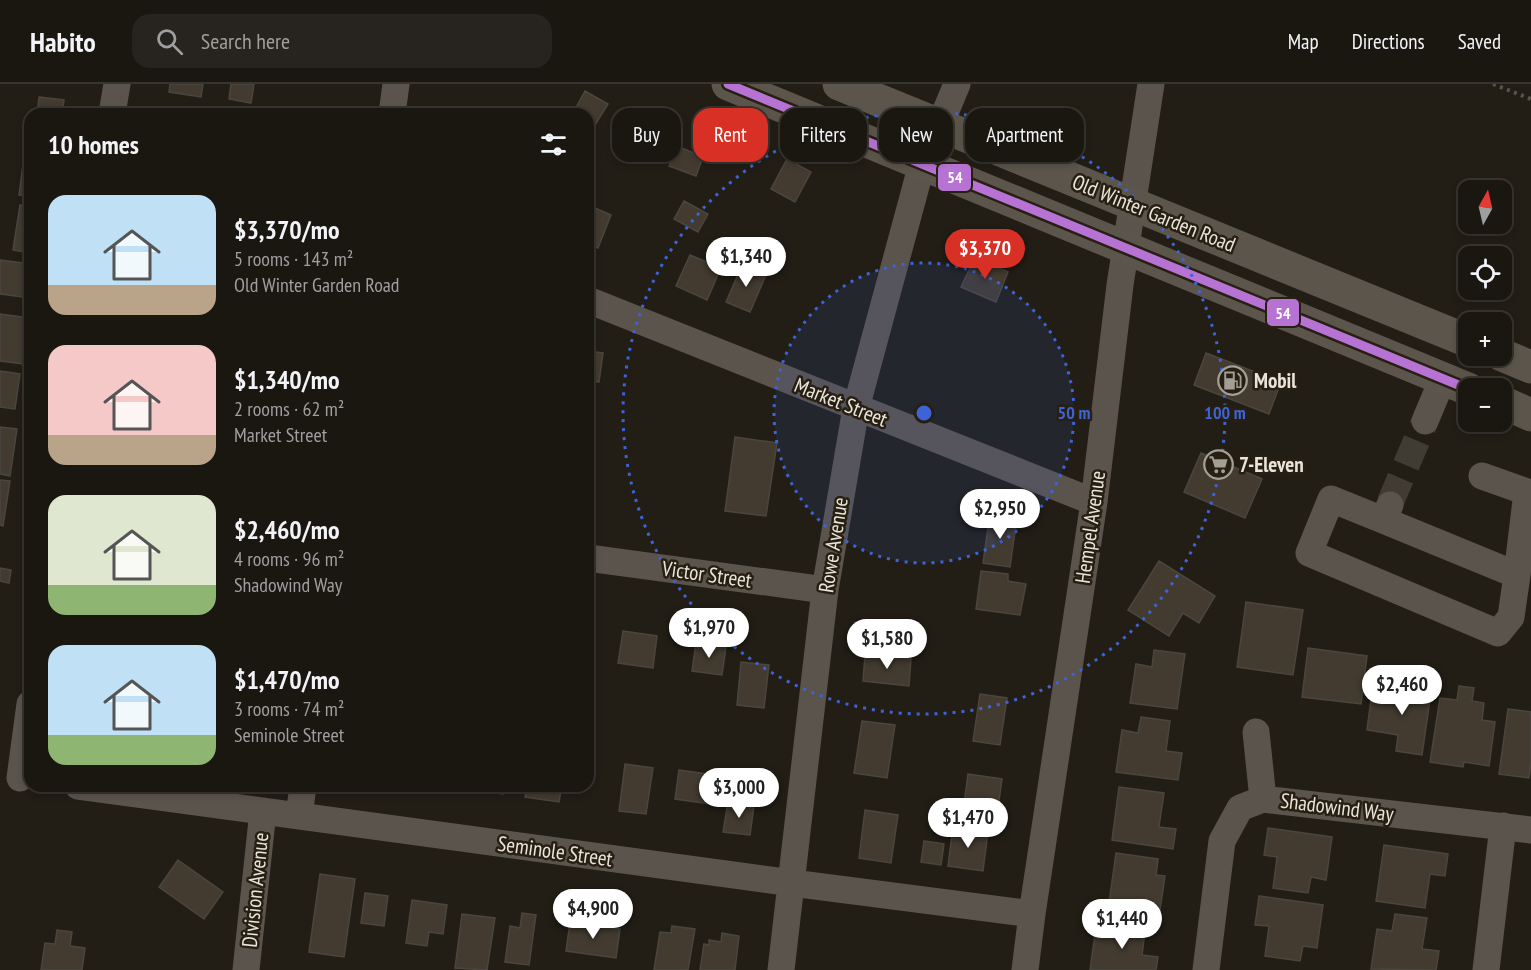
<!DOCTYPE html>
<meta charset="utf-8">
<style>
body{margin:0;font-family:"PT Sans Narrow",sans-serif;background:#27231e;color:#f1f3f6;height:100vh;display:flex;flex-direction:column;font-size:22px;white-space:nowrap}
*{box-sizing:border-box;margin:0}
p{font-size:20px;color:#9f9f9f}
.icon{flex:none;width:33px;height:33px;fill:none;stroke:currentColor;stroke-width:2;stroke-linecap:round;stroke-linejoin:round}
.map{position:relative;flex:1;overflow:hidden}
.panel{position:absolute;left:24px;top:24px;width:570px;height:684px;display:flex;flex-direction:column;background:#1a1610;border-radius:18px;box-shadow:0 3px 9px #0003,0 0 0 2px #383530}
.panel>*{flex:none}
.top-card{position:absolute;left:612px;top:24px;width:570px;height:54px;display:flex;gap:12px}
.needle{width:39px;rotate:8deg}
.controls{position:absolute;left:1458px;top:96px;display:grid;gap:12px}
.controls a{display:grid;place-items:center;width:54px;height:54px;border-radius:12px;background:#1a1610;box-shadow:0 3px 9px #0003,0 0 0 2px #383530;font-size:30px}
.price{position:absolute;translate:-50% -51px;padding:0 14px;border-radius:21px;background:#fff;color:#222;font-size:20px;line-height:39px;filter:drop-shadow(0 2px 3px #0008)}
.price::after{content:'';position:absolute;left:50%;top:36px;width:18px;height:14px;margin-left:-9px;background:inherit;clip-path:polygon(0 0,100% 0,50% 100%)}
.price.selected{background:#d93025;color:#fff}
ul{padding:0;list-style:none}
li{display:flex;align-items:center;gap:18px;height:150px;padding:0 24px}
li span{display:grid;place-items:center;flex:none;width:168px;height:120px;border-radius:18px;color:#555}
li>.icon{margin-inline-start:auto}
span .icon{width:72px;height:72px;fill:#fffc;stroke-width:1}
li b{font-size:26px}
h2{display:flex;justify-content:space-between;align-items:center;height:72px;padding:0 24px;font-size:26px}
.chip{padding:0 21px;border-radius:18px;background:#1a1610;box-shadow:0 3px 9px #0003,0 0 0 2px #383530;font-size:21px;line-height:54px}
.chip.selected{background:#d93025;color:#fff}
header{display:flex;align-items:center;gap:36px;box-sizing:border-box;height:84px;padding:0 30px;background:#1a1610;border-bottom:2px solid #383530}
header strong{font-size:28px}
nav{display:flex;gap:33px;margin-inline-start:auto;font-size:21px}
.search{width:420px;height:54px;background:#27231e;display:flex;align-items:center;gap:15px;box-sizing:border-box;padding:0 21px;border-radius:18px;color:#9f9f9f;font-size:22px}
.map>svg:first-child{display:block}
</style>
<header>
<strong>Habito</strong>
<div class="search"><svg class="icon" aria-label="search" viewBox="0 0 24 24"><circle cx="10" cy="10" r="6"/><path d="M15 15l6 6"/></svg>Search here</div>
<nav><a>Map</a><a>Directions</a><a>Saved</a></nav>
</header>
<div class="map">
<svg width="1531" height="886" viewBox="0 0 1531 886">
<rect width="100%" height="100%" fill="#221e16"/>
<path fill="#433b30" stroke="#4a463f" stroke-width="1.5" d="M170 0H203L201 13 169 8Z
M231 0H254L251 19 229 15Z
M585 7 608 20 595 41 588 37V30L573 29Z
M39 13 64 16 62 30H37Z
M677 62 703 73 696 92 669 82Z
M787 75 811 88 795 118 771 105Z
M23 80 30 81V112L19 111Z
M684 117 708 130 698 148 674 135Z
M20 121 30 123V169L13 166Z
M588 121 611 131 598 164 588 160Z
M690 171 721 184 707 216 676 202Z
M975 173 1008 188 996 218 961 203Z
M0 176 30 180V214L0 210Z
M742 181 766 191 750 228 726 218Z
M0 230 29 234 23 280 0 277Z
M588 267 603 269 599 298 588 296Z
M1206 269 1281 298 1269 330 1194 301Z
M0 287 20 290 15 325 0 323Z
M0 343 17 345 10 392 0 390Z
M735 353 777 359 766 432 725 427Z
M1201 369 1262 395 1245 434 1184 408Z
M0 396 10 397 3 442 0 441Z
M990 429 1017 433 1010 483 983 479Z
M1159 477 1215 512 1199 539 1183 529 1169 552 1128 526Z
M0 484 11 486 9 499 0 497Z
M981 487 1008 490V497L1026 500 1020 531 976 525Z
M1246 518 1303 526 1293 591 1237 583Z
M623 547 657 552 653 584 618 579Z
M696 559 726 563 722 591 692 587Z
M1308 564 1367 572 1361 620 1302 613Z
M1154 566 1185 570 1177 625 1130 619 1136 580 1152 583Z
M865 571 911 575 909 602 863 597Z
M741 578 769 581 764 624 737 621Z
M1400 598 1432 602 1422 671 1396 667 1398 651 1367 646 1372 608 1398 611Z
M1459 602 1474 604 1472 617 1484 619 1482 636 1495 638 1489 682 1464 678 1463 683 1430 678 1440 614 1457 616Z
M980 610 1007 614 1000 661 973 657Z
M1508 625 1531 628V679L1529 694 1499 690Z
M1141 633 1170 637 1166 667 1182 669 1178 696 1116 688 1122 646 1138 649Z
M862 637 895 641 887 694 854 689Z
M625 680 653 684 646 730 619 727Z
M679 686 714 691 710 720 675 715Z
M968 690 1002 695 998 724 964 720Z
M474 702H504L503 710 473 705Z
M527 702H562L559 718 525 713Z
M1119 703 1164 709 1159 743 1176 745 1173 765 1112 756Z
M728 718 754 722 750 751 723 748Z
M865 726 898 731 891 779 859 774Z
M953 743 988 748 983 787 948 782Z
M1268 744 1332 753 1326 796 1311 793 1308 809 1273 804 1277 773 1264 771Z
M924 757 944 760 941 781 921 778Z
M1384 761 1448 770 1445 792 1430 790 1425 824 1376 817Z
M1116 769 1158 775 1156 791 1165 792 1159 833 1108 826Z
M178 776 223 808 204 835 159 803Z
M320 790 355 795 344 873 309 868Z
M365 809 388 812 384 842 361 839Z
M1259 812 1323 821 1317 864 1303 862 1300 877 1265 872 1269 842 1255 841Z
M412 816 447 821 443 850 429 848 427 862 406 859Z
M522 829 536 831 529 881 505 878 510 842 520 844Z
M462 830 495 834 487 886 455 884Z
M1395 830 1427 834 1422 865 1439 867 1436 886 1371 885 1377 845 1392 847Z
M1113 837 1146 841 1142 871 1158 873 1156 886H1090L1095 850 1111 852Z
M570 838 620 845 616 874 566 867Z
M672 842 695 845 688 886H654L660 848 671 849Z
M57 846 72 848 70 862 85 864 82 886H41L45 859 55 860Z
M722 849 739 852 735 886H700L704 860 709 861V856L721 858Z"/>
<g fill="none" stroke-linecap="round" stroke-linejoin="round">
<path stroke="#403c34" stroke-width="27" stroke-dasharray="27 14" stroke-linecap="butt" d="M1390 419 1425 337"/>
<path stroke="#59544e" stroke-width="4" stroke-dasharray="3 4.5" stroke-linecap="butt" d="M1493 0 1531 15"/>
<path stroke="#5a544d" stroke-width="27" d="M112 30 117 0
M392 30 396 0
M940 41 957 0
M588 216 1094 418
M1425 337 1443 294
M1390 421 1383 436 1517 491 1527 408 1482 392
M1383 436 1331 415 1309 469 1498 549 1511 533 1517 491
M588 474 825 506
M1256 648 1263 715
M20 694 30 620
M78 702 792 799 1032 830
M299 732 303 702
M246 886 263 727
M781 886 825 506 856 324 922 80
M1025 886 1032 830 1094 418 1120 201 1151 0
M1206 886 1222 757 1240 724 1263 715 1531 746
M1486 886 1503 742"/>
<path stroke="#5c554b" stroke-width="33" d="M728 0 1468 305
M839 0 1468 257
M1502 271 1531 283
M1502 318 1531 331"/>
<defs>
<path id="bus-1" d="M728 0 1468 305"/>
</defs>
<use href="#bus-1" stroke="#271f11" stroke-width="14"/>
<use href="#bus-1" stroke="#b673d3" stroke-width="9"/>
</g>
<circle cx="924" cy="329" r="150" fill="#3c64d8" fill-opacity=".12"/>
<g fill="none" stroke="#3c64d8" stroke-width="3" stroke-dasharray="3 6">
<circle cx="924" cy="329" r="150"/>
<circle cx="924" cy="329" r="301"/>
</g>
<defs>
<symbol id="fuel-ring" viewBox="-11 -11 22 22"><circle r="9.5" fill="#271f11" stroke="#a39f96" stroke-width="1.5"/><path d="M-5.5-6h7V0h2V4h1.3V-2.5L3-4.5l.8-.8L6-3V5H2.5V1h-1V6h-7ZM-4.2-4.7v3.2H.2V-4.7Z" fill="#a39f96"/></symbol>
<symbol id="supermarket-ring" viewBox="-11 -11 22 22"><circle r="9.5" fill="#271f11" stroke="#a39f96" stroke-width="1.5"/><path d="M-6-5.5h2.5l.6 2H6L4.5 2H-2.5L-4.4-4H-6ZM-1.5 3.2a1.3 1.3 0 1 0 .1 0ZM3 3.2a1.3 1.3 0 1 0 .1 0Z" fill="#a39f96"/></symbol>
</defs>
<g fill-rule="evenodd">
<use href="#fuel-ring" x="1216" y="280" width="33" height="33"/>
<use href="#supermarket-ring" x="1202" y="364" width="33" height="33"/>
</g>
<g text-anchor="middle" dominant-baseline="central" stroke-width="5" stroke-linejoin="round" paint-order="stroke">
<g font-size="21" fill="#e9e4db" stroke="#271f11">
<text transform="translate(1154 129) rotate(22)">Old Winter Garden Road</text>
<text transform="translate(841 318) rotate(22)">Market Street</text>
<text transform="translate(1090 443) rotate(-82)">Hempel Avenue</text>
<text transform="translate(833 461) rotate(-81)">Rowe Avenue</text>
<text transform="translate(707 490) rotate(8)">Victor Street</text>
<text transform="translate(1337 723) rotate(7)">Shadowind Way</text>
<text transform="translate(555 767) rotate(8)">Seminole Street</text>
<text transform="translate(255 806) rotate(-84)">Division Avenue</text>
</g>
<g font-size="21" font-weight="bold" fill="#e9e4db" stroke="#271f11" text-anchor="start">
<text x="1254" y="296">Mobil</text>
<text x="1239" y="380">7-Eleven</text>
</g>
</g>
<circle cx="924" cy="329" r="9" fill="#3c64d8" stroke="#271f11" stroke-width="3"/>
<g font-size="18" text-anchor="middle" font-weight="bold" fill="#3c64d8" stroke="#271f11" stroke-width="5" stroke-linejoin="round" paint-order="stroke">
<text x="1074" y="335">50 m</text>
<text x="1225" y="335">100 m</text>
</g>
<g stroke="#271f11" stroke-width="2">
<rect x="937" y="79" width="35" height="29" rx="6" fill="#b673d3"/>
<rect x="1266" y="214" width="34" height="29" rx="6" fill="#b673d3"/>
</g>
<g font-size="16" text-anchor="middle" font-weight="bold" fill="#fff">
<text x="955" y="99">54</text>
<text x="1283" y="235">54</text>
</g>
</svg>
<div class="controls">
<a><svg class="needle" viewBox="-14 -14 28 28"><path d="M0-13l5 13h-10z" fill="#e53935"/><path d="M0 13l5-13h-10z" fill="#9f9f9f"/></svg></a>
<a><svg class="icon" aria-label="locate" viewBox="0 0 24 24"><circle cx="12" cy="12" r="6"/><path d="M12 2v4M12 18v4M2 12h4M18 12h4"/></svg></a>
<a>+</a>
<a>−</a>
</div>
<b class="price selected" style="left:985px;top:196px">$3,370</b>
<b class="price" style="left:746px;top:204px">$1,340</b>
<b class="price" style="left:1000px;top:456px">$2,950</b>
<b class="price" style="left:709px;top:575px">$1,970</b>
<b class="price" style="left:887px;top:586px">$1,580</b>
<b class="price" style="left:1402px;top:632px">$2,460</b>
<b class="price" style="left:739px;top:735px">$3,000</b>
<b class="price" style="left:968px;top:765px">$1,470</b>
<b class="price" style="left:593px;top:856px">$4,900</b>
<b class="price" style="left:1122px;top:866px">$1,440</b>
<div class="top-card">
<a class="chip">Buy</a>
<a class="chip selected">Rent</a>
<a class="chip">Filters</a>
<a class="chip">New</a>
<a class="chip">Apartment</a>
</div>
<section class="panel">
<h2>10 homes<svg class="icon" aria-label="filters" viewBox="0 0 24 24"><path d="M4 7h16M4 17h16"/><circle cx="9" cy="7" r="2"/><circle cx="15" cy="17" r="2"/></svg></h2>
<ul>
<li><span style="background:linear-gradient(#bfe0f5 75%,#b9a48a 0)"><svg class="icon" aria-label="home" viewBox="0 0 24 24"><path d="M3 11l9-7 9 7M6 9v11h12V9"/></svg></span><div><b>$3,370/mo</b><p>5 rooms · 143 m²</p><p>Old Winter Garden Road</p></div></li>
<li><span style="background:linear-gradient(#f6c9c9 75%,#b9a48a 0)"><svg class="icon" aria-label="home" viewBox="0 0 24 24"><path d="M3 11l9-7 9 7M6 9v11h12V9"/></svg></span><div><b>$1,340/mo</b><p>2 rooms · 62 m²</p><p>Market Street</p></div></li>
<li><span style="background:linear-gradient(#dfe7d0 75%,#8fb573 0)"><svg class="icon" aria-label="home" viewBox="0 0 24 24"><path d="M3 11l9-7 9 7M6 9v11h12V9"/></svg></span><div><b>$2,460/mo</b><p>4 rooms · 96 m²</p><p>Shadowind Way</p></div></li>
<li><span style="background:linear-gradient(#bfe0f5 75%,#8fb573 0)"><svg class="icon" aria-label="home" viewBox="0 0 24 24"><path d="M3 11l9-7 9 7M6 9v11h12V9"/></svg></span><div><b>$1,470/mo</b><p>3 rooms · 74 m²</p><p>Seminole Street</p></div></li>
</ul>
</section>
</div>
